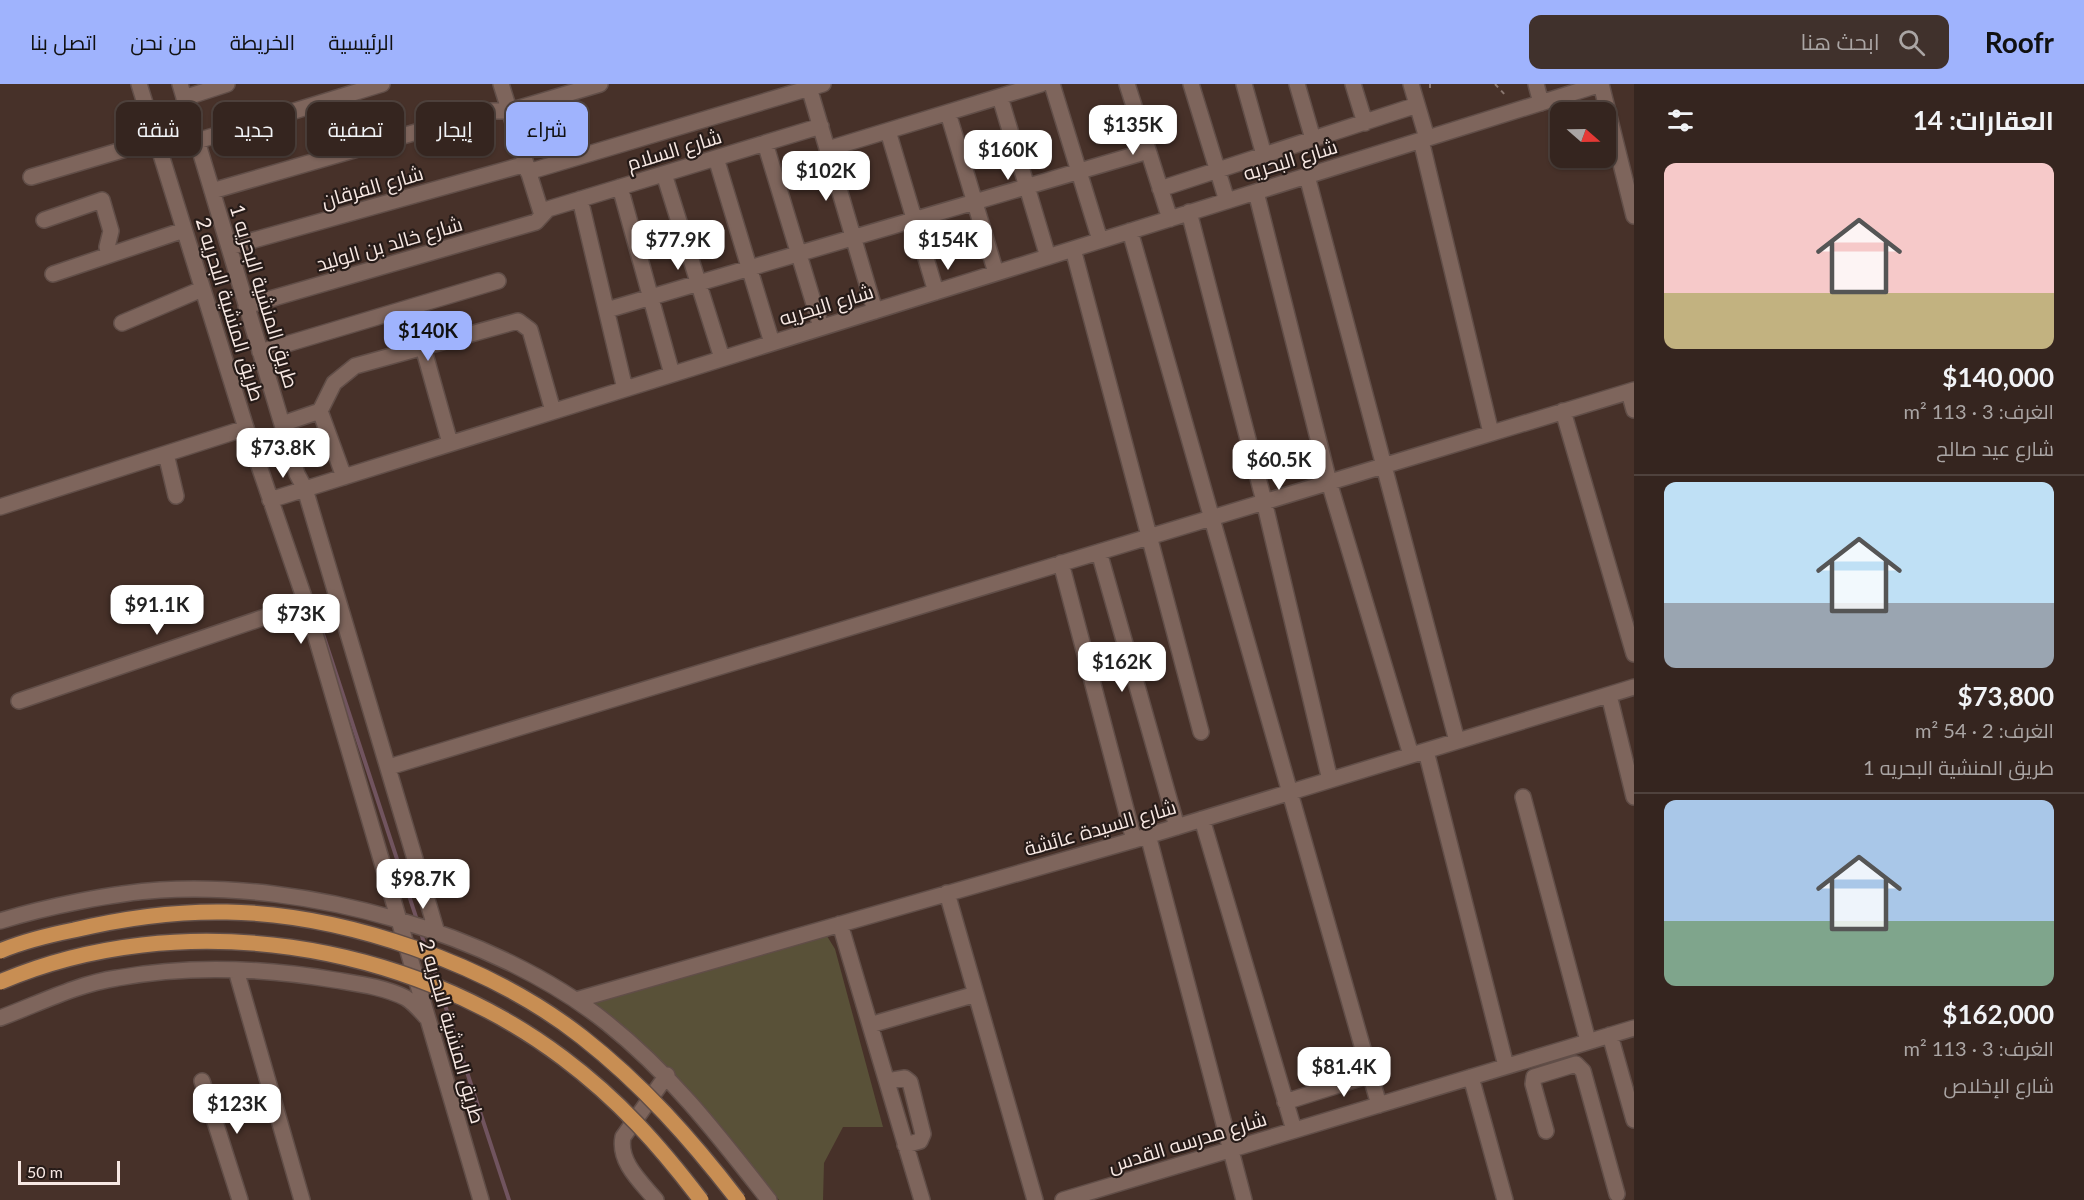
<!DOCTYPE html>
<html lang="ar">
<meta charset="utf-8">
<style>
body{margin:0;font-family:Lato,Cairo,sans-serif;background:#40312c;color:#f1f3f6;direction:rtl;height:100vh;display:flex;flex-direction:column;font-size:22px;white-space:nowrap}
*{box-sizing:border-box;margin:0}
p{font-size:20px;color:#aaa5a4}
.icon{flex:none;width:33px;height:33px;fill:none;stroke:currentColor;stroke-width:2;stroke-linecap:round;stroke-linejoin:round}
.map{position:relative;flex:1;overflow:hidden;direction:ltr}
.sheet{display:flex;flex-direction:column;background:#35251f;width:450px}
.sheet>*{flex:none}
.guide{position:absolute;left:18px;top:18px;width:570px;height:54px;direction:rtl;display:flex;gap:12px}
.needle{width:39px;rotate:110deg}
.buttons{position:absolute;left:1550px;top:18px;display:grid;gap:12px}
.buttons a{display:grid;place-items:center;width:66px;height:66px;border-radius:12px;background:#35251f;box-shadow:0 2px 4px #0004,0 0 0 2px #4f423d;font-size:30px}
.scale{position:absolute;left:18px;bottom:15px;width:102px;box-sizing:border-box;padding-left:6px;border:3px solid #f7e8e3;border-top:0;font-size:16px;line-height:21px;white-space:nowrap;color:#f7e8e3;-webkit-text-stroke:4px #261b18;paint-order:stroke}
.price{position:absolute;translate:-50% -51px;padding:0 14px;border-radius:12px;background:#fff;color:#222;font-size:20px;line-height:39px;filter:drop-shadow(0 2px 3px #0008)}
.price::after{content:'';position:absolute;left:50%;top:36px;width:18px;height:14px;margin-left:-9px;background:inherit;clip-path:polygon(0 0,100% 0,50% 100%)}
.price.active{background:#9fb3fd;color:#111}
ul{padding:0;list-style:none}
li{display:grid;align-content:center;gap:12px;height:318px;padding:0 30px}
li+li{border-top:2px solid #4f423d}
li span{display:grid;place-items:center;height:186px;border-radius:12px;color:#555}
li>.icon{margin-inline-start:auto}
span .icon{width:108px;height:108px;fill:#fffc;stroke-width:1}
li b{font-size:26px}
h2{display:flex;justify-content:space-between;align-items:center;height:72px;padding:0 30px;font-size:26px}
.pill{padding:0 21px;border-radius:12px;background:#35251f;box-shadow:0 2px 4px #0004,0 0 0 2px #4f423d;font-size:21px;line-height:54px}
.pill.active{background:#9fb3fd;color:#111}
header{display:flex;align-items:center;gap:36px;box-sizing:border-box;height:84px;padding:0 30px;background:#9fb3fd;color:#111}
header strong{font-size:28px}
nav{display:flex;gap:33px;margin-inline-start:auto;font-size:21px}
.search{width:420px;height:54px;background:#40312c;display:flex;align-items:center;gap:15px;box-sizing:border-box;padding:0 21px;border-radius:12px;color:#aaa5a4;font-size:22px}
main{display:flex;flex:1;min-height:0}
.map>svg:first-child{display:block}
</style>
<header>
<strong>Roofr</strong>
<div class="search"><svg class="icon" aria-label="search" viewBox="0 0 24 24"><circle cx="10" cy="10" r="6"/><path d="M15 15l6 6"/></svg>ابحث هنا</div>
<nav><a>الرئيسية</a><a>الخريطة</a><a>من نحن</a><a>اتصل بنا</a></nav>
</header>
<main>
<section class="sheet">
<h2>العقارات: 14<svg class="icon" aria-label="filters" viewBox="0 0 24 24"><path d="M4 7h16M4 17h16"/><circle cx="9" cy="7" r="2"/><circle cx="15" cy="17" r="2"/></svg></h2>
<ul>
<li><span style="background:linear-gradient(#f6c9c9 70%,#c2b280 0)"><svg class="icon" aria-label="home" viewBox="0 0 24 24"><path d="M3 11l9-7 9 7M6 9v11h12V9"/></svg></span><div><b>$140,000</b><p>الغرف: 3 · 113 m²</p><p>شارع عيد صالح</p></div></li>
<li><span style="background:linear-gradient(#bfe0f5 65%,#9aa5b1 0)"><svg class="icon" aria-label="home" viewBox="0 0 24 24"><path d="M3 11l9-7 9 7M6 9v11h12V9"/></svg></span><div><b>$73,800</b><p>الغرف: 2 · 54 m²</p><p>طريق المنشية البحريه 1</p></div></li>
<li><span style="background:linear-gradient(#a9c7e8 65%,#7fa58c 0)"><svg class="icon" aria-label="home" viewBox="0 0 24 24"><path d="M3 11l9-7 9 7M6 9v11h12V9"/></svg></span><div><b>$162,000</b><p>الغرف: 3 · 113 m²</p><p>شارع الإخلاص</p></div></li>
</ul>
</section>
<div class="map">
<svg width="1634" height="1116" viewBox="0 0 1634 1116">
<rect width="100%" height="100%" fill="#473129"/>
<path fill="#595138" d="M827 852 835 865 883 1043H843L824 1079 823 1116H779L720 1041 592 919Z"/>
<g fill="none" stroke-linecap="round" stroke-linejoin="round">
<path stroke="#71545f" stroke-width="4" d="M323 550 418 839
M421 849 426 865
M430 874 438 899
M442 912 509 1116"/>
<defs>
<path id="minor" d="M139 0 246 344 306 519 481 1116
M180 0 297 390 305 405 437 849
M501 0 542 131
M808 0 875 227
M1052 0 1100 156
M1127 0 1170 135
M1191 0 1227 117
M1244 0 1264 71
M1297 0 1313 55
M1353 0 1365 39
M1411 0 1427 54
M1536 0 1541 19
M1601 0 1634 132
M1000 13 1048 173
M184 14 227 0
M948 29 996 189
M154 47 190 34
M888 47 936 208
M1421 56 1491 349
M197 57 382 0
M765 59 821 243
M828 65 1041 0
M716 74 772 259
M528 88 823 0
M664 90 722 274
M1307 92 1457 657
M31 93 156 56
M620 103 672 290
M1160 105 1417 21
M212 107 489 27H509L600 0
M1256 108 1329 398 1411 671
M580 115 625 305
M1189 128 1264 417 1330 696
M44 136 102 116 111 147 107 163 109 171
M1130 147 1379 1021
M229 163 526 80
M1073 165 1201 648
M53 190 184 146
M246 222 536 138 548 125 821 42
M607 226 1148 67
M122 239 202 205
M423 263 450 359
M260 268 498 197
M1629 308 1634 326
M320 327 344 393
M1563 327 1634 570
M282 340 320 327 334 299 355 282 518 237 530 246 553 327
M166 370 176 412
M270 416 1601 0
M0 423 246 344
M1099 468 1177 743
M1061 479 1134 756
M1609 611 1634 713
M19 617 306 519
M1426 667 1506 982
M389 683 1634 306
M1523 713 1588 957
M1202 735 1294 1046
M1148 751 1244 1116
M947 809 1035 1116
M0 837C45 823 113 809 160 806 305 797 493 848 607 939 672 991 718 1051 769 1116
M840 840 922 1116
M236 886 302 1116
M576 916 1134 756 1634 603
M0 934C38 920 77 900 117 894 189 881 264 884 335 896 359 900 384 903 406 914 414 919 420 926 426 933
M870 941 976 910
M1610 951 1634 1036
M1471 993 1505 1116
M202 997 240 1116
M887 997 905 994 910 998 923 1050 920 1057 905 1061
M1285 1018 1370 991
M1546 1047 1533 1000 1534 993 1576 980 1583 987 1617 1110
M656 1116C641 1098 618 1078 623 1053L667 991
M1063 1116 1634 944"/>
</defs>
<use href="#minor" stroke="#614e48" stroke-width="18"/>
<path stroke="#89766f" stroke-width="2" stroke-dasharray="4.5 4.5" stroke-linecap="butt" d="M1495 0 1507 13
M1430 4V0"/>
<use href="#minor" stroke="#7e655c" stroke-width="15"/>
<defs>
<path id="major-bridge" d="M0 867C24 857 49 851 74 846 124 834 175 827 227 828 345 830 489 880 582 953 642 1000 691 1055 738 1116
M0 898C180 821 408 857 563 974 619 1016 659 1061 701 1116"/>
</defs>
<use href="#major-bridge" stroke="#614e48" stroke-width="18" stroke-linecap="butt"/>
<use href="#major-bridge" stroke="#c88e53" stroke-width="15"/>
</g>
<g text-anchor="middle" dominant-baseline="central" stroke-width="4.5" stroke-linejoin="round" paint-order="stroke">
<g font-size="20" fill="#f7e8e3" stroke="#261b18">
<text transform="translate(674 65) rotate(-17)">شارع السلام</text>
<text transform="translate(1290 75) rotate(-17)">شارع البحريه</text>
<text transform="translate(372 102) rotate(-16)">شارع الفرقان</text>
<text transform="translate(389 159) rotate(-16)">شارع خالد بن الوليد</text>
<text transform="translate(265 212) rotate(73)">طريق المنشية البحريه 1</text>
<text transform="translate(826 220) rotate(-17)">شارع البحريه</text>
<text transform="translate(231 225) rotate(73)">طريق المنشية البحريه 2</text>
<text transform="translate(1100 743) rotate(-16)">شارع السيدة عائشة</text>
<text transform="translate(453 947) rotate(74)">طريق المنشية البحريه 2</text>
<text transform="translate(1187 1057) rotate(-17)">شارع مدرسه القدس</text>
</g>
</g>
</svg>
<div class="buttons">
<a><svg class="needle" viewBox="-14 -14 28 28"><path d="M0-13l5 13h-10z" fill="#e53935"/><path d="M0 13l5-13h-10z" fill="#aaa5a4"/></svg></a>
</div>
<div class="scale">50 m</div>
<b class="price" style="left:1133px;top:72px">$135K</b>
<b class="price" style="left:1008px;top:97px">$160K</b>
<b class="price" style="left:826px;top:118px">$102K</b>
<b class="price" style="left:678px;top:187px">$77.9K</b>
<b class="price" style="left:948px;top:187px">$154K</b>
<b class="price active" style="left:428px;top:278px">$140K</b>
<b class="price" style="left:283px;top:395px">$73.8K</b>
<b class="price" style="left:1279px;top:407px">$60.5K</b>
<b class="price" style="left:157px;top:552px">$91.1K</b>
<b class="price" style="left:301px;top:561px">$73K</b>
<b class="price" style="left:1122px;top:609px">$162K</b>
<b class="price" style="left:423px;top:826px">$98.7K</b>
<b class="price" style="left:1344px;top:1014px">$81.4K</b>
<b class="price" style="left:237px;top:1051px">$123K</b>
<div class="guide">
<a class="pill active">شراء</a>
<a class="pill">إيجار</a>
<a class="pill">تصفية</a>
<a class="pill">جديد</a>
<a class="pill">شقة</a>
</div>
</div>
</main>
